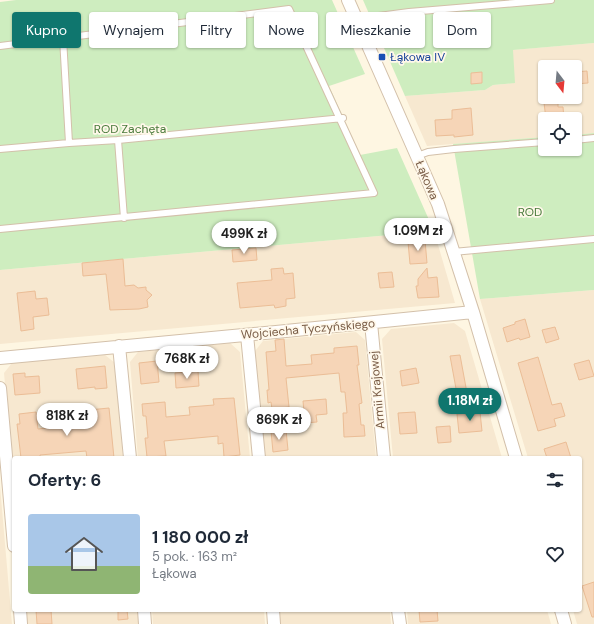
<!DOCTYPE html>
<html lang="pl">
<meta charset="utf-8">
<style>
body{margin:0;font-family:"DM Sans",sans-serif;background:#f2f2f3;color:#1f2937;height:100vh;display:flex;flex-direction:column;font-size:15px;white-space:nowrap}
*{box-sizing:border-box;margin:0}
p{font-size:13px;color:#747a83}
.icon{flex:none;width:22px;height:22px;fill:none;stroke:currentColor;stroke-width:2;stroke-linecap:round;stroke-linejoin:round}
.map{position:relative;flex:1;overflow:hidden}
.details{position:absolute;left:12px;top:456px;width:570px;height:156px;display:flex;flex-direction:column;background:#fff;border-radius:4px;box-shadow:0 1px 3px #0004}
.details>*{flex:none}
.guide{position:absolute;left:12px;top:12px;width:570px;height:36px;display:flex;gap:8px}
.needle{width:26px;rotate:164deg}
.controls{position:absolute;left:538px;top:60px;display:grid;gap:8px}
.controls a{display:grid;place-items:center;width:44px;height:44px;border-radius:4px;background:#fff;box-shadow:0 1px 3px #0004;font-size:20px}
.price{position:absolute;translate:-50% -34px;padding:0 9px;border-radius:14px;background:#fff;color:#222;font-size:13px;line-height:26px;filter:drop-shadow(0 1px 2px #0008)}
.price::after{content:'';position:absolute;left:50%;top:24px;width:12px;height:9px;margin-left:-6px;background:inherit;clip-path:polygon(0 0,100% 0,50% 100%)}
.price.selected{background:#0f766e;color:#fff}
ul{padding:0;list-style:none}
li{display:flex;align-items:center;gap:12px;height:100px;padding:0 16px}
li+li{border-top:1px solid #e0e1e3}
li span{display:grid;place-items:center;flex:none;width:112px;height:80px;border-radius:4px;color:#555}
li>.icon{margin-inline-start:auto}
span .icon{width:48px;height:48px;fill:#fffc;stroke-width:1}
li b{font-size:17px}
h2{display:flex;justify-content:space-between;align-items:center;height:48px;padding:0 16px;font-size:17px}
.chip{padding:0 14px;border-radius:4px;background:#fff;box-shadow:0 1px 3px #0004;font-size:14px;line-height:36px}
.chip.selected{background:#0f766e;color:#fff}
.map>svg:first-child{display:block}
</style>
<div class="map">
<svg width="594" height="624" viewBox="0 0 594 624">
<rect width="100%" height="100%" fill="#fef6e2"/>
<path fill="#f7e8d0" fill-rule="evenodd" d="M594 43V133L575 135V119H545V137L427 146 405 96 485 90 493 85 514 83 512 50ZM545 67H575V97H545Z
M434 231 455 303 0 344V270Z
M594 290V624H577L573 610H580V458H528L480 299Z
M454 323 465 331 502 458H393L382 339 391 329Z
M356 332 365 340 376 458H265L255 351 263 341Z
M230 343 240 352 250 458H138L130 362 138 352Z
M105 355 115 363 123 458H14V481L4 373 12 363Z
M0 486 12 624H0Z
M26 610H137L139 624H27Z
M152 610H264L265 624H153Z
M279 610H390L391 624H280Z
M407 610H547L551 624H408Z"/>
<path fill="#ceedbf" d="M16 0H332L365 74 329 86 360 155 397 148 434 231 0 270V2Z
M363 0H594V43L513 50 515 83 493 85 485 90 405 96Z
M594 133V290L480 299 453 144 545 137V149H575V135Z"/>
<path fill="#f6d5b7" stroke="#ebbd96" d="M587 71 588 83 575 84V72Z
M482 72V83L471 84V73Z
M558 102V107H563L564 119H546L544 103Z
M471 108 473 135 454 137V135L436 136 435 120 452 119V110Z
M425 240 427 263 410 264 408 242Z
M256 248 257 260 233 262 232 250Z
M123 259 125 286 134 285 138 288 146 287V290L152 295 147 300 148 307 139 309 110 310 106 274 83 276 82 263Z
M283 268 284 274 293 273 295 298 286 299V306L275 308 274 305 240 308 237 283 272 280 271 269Z
M427 268 428 278 437 277 439 297 418 298 416 286H418V279Z
M392 272 394 287 380 288 378 273Z
M35 291 36 299 47 298 49 315 33 317 34 329 21 331 17 293Z
M525 319 530 337 520 340 519 338 507 342 503 328 515 324V322Z
M555 327 559 339 546 343 542 330Z
M284 339 286 366 312 364 311 355 334 353V348L357 346 359 365H357L362 403 359 404 361 425H364L365 436 344 437 343 413H347L345 392H341L339 373 286 378 289 407 272 409 271 402 268 403 267 390H269L266 352 276 351 275 340Z
M460 355 467 393 457 394 450 356Z
M538 357 552 405 561 403 565 416 554 419 556 426 538 431 518 363Z
M589 360 594 376 579 380 574 364Z
M157 361 159 382 141 384 139 363Z
M105 366 107 388 95 389V387L78 389 76 369Z
M416 368 419 383 402 386 400 371Z
M198 371 199 386 176 388 175 373Z
M25 373V377L39 376 40 393 15 395 13 374Z
M234 398 240 455 224 457 223 443 218 444V436L164 441 166 456 147 457 145 438H148L146 416H143L142 404 165 402 166 417 190 415 189 407 214 405 213 399Z
M326 399 327 414 316 415 317 422 305 423 303 401Z
M109 408 114 458H87L86 451 40 455V458H21L17 424H20L19 414 36 412 38 429 84 424V418L90 417 89 410Z
M415 412 417 433 400 434 398 413Z
M480 412 482 431 459 433 457 414Z
M450 426 451 442 438 443 436 427Z
M286 430 288 450 273 452 271 431Z
M566 442 571 458H547L544 449Z
M594 582V617H592L582 586Z
M36 610H51L52 624H37Z
M118 610H127L128 619 118 620Z
M419 610H437L438 621 420 622Z"/>
<g fill="none" stroke-linecap="round" stroke-linejoin="round">
<defs>
<path id="lane" d="M357 21 371 17 409 12 551 0
M0 46 289 9 374 193 0 229
M118 140 343 118
M575 140 594 138
M69 143 118 140 124 218
M0 149 69 143 63 38
M417 156 428 152 454 149 545 142
M453 252 594 239"/>
<path id="street" d="M348 0 438 204 473 312 516 458
M371 323 384 458
M247 335 259 458
M119 346 130 458
M0 358 276 332 473 312
M0 388 14 546
M20 610 21 624
M144 610 145 624
M273 610 274 624
M398 610 400 624
M561 610 565 624"/>
</defs>
<use href="#lane" stroke="#d3c0aa" stroke-width="8"/>
<use href="#street" stroke="#d3c0aa" stroke-width="14"/>
<use href="#lane" stroke="#fff" stroke-width="6"/>
<use href="#street" stroke="#fff" stroke-width="12"/>
</g>
<rect fill="#1a4fb4" stroke="#fff8ea" stroke-width="1.5" x="378" y="53" width="8" height="8" rx="2"/>
<g text-anchor="middle" dominant-baseline="central" stroke-width="3.5" stroke-linejoin="round" paint-order="stroke">
<g font-size="12" fill="#164399" stroke="#fff8ea" text-anchor="start">
<text x="390" y="57">Łąkowa IV</text>
</g>
<g font-size="12" fill="#487a3a" stroke="#fff8ea">
<text x="130" y="129">ROD Zachęta</text>
<text x="530" y="212">ROD</text>
</g>
<g font-size="12" fill="#795c46" stroke="#fff8ea">
<text transform="translate(427 180) rotate(67)">Łąkowa</text>
<text transform="translate(308 329) rotate(-5)">Wojciecha Tyczyńskiego</text>
<text transform="translate(377 390) rotate(-95)">Armii Krajowej</text>
</g>
</g>
</svg>
<div class="controls">
<a><svg class="needle" viewBox="-14 -14 28 28"><path d="M0-13l5 13h-10z" fill="#e53935"/><path d="M0 13l5-13h-10z" fill="#747a83"/></svg></a>
<a><svg class="icon" aria-label="locate" viewBox="0 0 24 24"><circle cx="12" cy="12" r="6"/><path d="M12 2v4M12 18v4M2 12h4M18 12h4"/></svg></a>
</div>
<b class="price" style="left:418px;top:252px">1.09M zł</b>
<b class="price" style="left:244px;top:255px">499K zł</b>
<b class="price" style="left:187px;top:380px">768K zł</b>
<b class="price selected" style="left:470px;top:422px">1.18M zł</b>
<b class="price" style="left:67px;top:437px">818K zł</b>
<b class="price" style="left:279px;top:441px">869K zł</b>
<div class="guide">
<a class="chip selected">Kupno</a>
<a class="chip">Wynajem</a>
<a class="chip">Filtry</a>
<a class="chip">Nowe</a>
<a class="chip">Mieszkanie</a>
<a class="chip">Dom</a>
</div>
<section class="details">
<h2>Oferty: 6<svg class="icon" aria-label="filters" viewBox="0 0 24 24"><path d="M4 7h16M4 17h16"/><circle cx="9" cy="7" r="2"/><circle cx="15" cy="17" r="2"/></svg></h2>
<ul>
<li><span style="background:linear-gradient(#a9c7e8 65%,#8fb573 0)"><svg class="icon" aria-label="home" viewBox="0 0 24 24"><path d="M3 11l9-7 9 7M6 9v11h12V9"/></svg></span><div><b>1 180 000 zł</b><p>5 pok. · 163 m²</p><p>Łąkowa</p></div><svg class="icon" aria-label="heart" viewBox="0 0 24 24"><path d="M12 20l-8-8c-3-5 5-10 8-4 3-6 11-1 8 4z"/></svg></li>
</ul>
</section>
</div>
